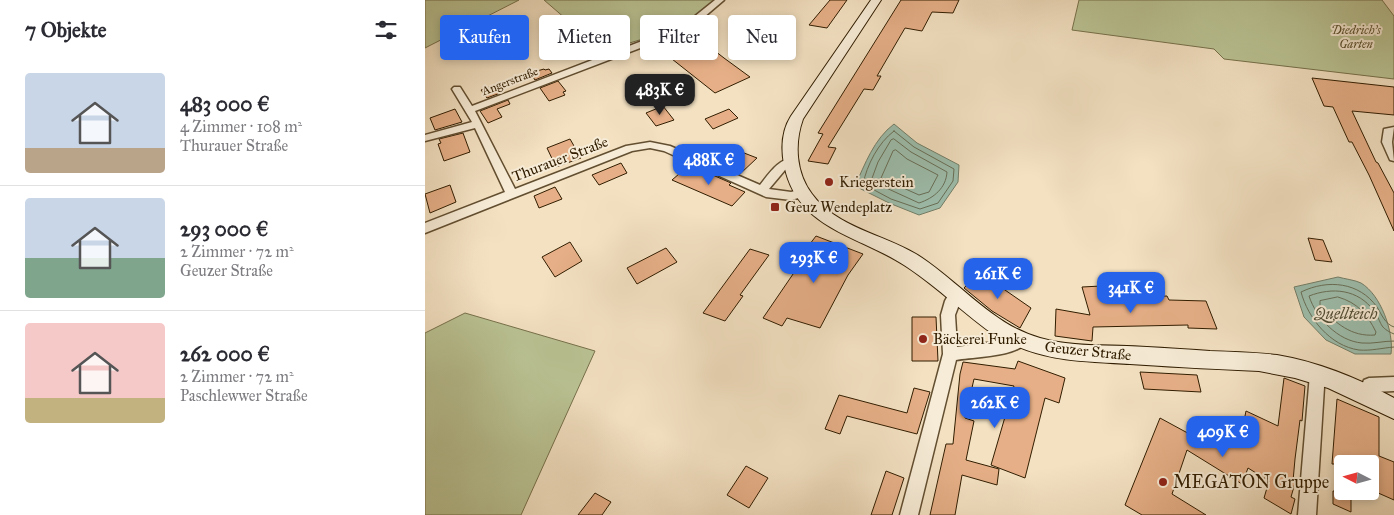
<!DOCTYPE html>
<html lang="de">
<meta charset="utf-8">
<style>
body{margin:0;font-family:"IM FELL Great Primer",serif;background:#f2f2f3;color:#2b2b33;height:100vh;display:flex;flex-direction:column;font-size:19px;white-space:nowrap}
*{box-sizing:border-box;margin:0}
p{font-size:16px;color:#7c7c81}
.icon{flex:none;width:28px;height:28px;fill:none;stroke:currentColor;stroke-width:2;stroke-linecap:round;stroke-linejoin:round}
.map{position:relative;flex:1;overflow:hidden}
.sheet{display:flex;flex-direction:column;background:#fff;width:425px}
.sheet>*{flex:none}
.top-card{position:absolute;left:15px;top:15px;width:475px;height:45px;display:flex;gap:10px}
.needle{width:32px;rotate:276deg}
.fabs{position:absolute;left:909px;top:455px;display:grid;gap:10px}
.fabs a{display:grid;place-items:center;width:45px;height:45px;border-radius:5px;background:#fff;box-shadow:0 2px 8px #0003;font-size:25px}
.price{position:absolute;translate:-50% -42px;padding:0 11px;border-radius:10px;background:#2563eb;color:#fff;font-size:16px;line-height:32px;filter:drop-shadow(0 1px 2px #0008)}
.price::after{content:'';position:absolute;left:50%;top:30px;width:15px;height:11px;margin-left:-8px;background:inherit;clip-path:polygon(0 0,100% 0,50% 100%)}
.price.active{background:#222;color:#fff}
ul{padding:0;list-style:none}
li{display:flex;align-items:center;gap:15px;height:125px;padding:0 25px}
li+li{border-top:1px solid #e1e1e2}
li span{display:grid;place-items:center;flex:none;width:140px;height:100px;border-radius:5px;color:#555}
li>.icon{margin-inline-start:auto}
span .icon{width:60px;height:60px;fill:#fffc;stroke-width:1}
li b{font-size:21px}
h2{display:flex;justify-content:space-between;align-items:center;height:60px;padding:0 25px;font-size:21px}
.chip{padding:0 18px;border-radius:5px;background:#fff;box-shadow:0 2px 8px #0003;font-size:18px;line-height:45px}
.chip.active{background:#2563eb;color:#fff}
main{display:flex;flex:1;min-height:0}
.map>svg:first-child{display:block}
</style>
<main>
<section class="sheet">
<h2>7 Objekte<svg class="icon" aria-label="filters" viewBox="0 0 24 24"><path d="M4 7h16M4 17h16"/><circle cx="9" cy="7" r="2"/><circle cx="15" cy="17" r="2"/></svg></h2>
<ul>
<li><span style="background:linear-gradient(#c9d6e8 75%,#b9a48a 0)"><svg class="icon" aria-label="home" viewBox="0 0 24 24"><path d="M3 11l9-7 9 7M6 9v11h12V9"/></svg></span><div><b>483 000 €</b><p>4 Zimmer · 108 m²</p><p>Thurauer Straße</p></div></li>
<li><span style="background:linear-gradient(#c9d6e8 60%,#7fa58c 0)"><svg class="icon" aria-label="home" viewBox="0 0 24 24"><path d="M3 11l9-7 9 7M6 9v11h12V9"/></svg></span><div><b>293 000 €</b><p>2 Zimmer · 72 m²</p><p>Geuzer Straße</p></div></li>
<li><span style="background:linear-gradient(#f6c9c9 75%,#c2b280 0)"><svg class="icon" aria-label="home" viewBox="0 0 24 24"><path d="M3 11l9-7 9 7M6 9v11h12V9"/></svg></span><div><b>262 000 €</b><p>2 Zimmer · 72 m²</p><p>Paschlewwer Straße</p></div></li>
</ul>
</section>
<div class="map">
<svg width="969" height="515" viewBox="0 0 969 515">
<rect width="100%" height="100%" fill="#f3e1c2"/>
<filter id="stains"><feTurbulence type="fractalNoise" baseFrequency=".004" numOctaves="4"/><feColorMatrix values="0 0 0 0 .2 0 0 0 0 .09 0 0 0 0 .02 0 0 0 .5 -.17"/></filter>
<radialGradient id="worn" r=".72"><stop offset=".6" stop-color="#630" stop-opacity="0"/><stop offset="1" stop-color="#630" stop-opacity=".3"/></radialGradient>
<path fill="#bac394" stroke="#76704a" d="M0 0H94L0 48Z
M119 0H291L261 26 178 51Z
M654 0H957L969 16V79L799 59 789 49 647 30Z
M40 313 170 351 96 515H0V333Z"/>
<path fill="#9dbead" stroke="#727e68" d="M469 124 492 143 534 165 533 182 515 208 494 215 464 203 430 186C440 164 449 139 469 124Z
M913 277C920 279 930 280 936 283 956 295 969 332 966 354H930L901 340 879 317 869 287Z"/>
<g fill="none" stroke-linecap="round" stroke-linejoin="round">
<path stroke="#676e56" stroke-width="1" d="M469 131 489 147 529 169 528 181 513 203 495 209 466 199 438 184C442 165 453 143 469 131Z
M469 139 486 152 522 172C521 188 509 198 494 203L446 181 453 162 466 140Z
M471 150 482 159 513 175 504 192 494 195 456 178 468 151Z
M913 297C933 303 942 314 951 332L950 335C926 337 911 323 895 307V301Z
M969 327C960 324 957 315 952 307 934 282 903 279 876 292 883 318 905 346 934 350 946 351 957 348 969 347
M969 334C953 327 958 324 949 311 933 289 907 287 884 296 891 318 913 341 937 343 948 344 958 341 969 341"/>
</g>
<path fill="#e6af87" stroke="#311d00" d="M405 0H422L402 28 384 25Z
M476 0H534L528 13 507 12 497 31 480 28 452 76H456L448 90 439 89 403 147 411 148 403 164 383 161 398 134 393 133Z
M281 44 299 58 325 77 290 93 247 59Z
M119 69 120 70 124 69 127 73 110 80 105 73Z
M887 78 969 87V115L927 111 951 162 953 163 969 193V231L944 175 927 142H924L908 107 899 106Z
M133 81 141 91 138 92 140 95 124 101 115 88Z
M73 84 78 92 62 98 56 90Z
M83 100 85 104 72 109 77 117 63 123 55 111Z
M238 106 249 120 231 126 221 113Z
M30 109 37 122 10 130 5 118Z
M304 109 313 118 288 129 280 119Z
M38 133 45 152 19 161 13 144 16 143 14 139Z
M145 139 156 158 131 167 122 148Z
M301 146 332 158 315 174 284 161Z
M196 163 202 173 174 185 167 175Z
M262 167 272 171 274 169 306 183 304 185 320 192 307 206 247 180Z
M25 185 31 202 5 213 0 194Z
M130 187 137 199 114 208 109 196Z
M391 236 438 254 423 275 395 328 362 318 357 326 338 318 379 258 375 257Z
M883 238 898 240 907 262 890 260Z
M145 242 157 261 130 277 117 257Z
M241 248 252 262 212 284 202 268Z
M325 249 344 255 315 295 318 296 300 321 278 313Z
M554 272 606 308 595 328 567 311 539 288Z
M676 286 680 299 742 296 744 300 781 301 792 329 763 328V325L668 327 667 341 630 336 631 309 665 315 657 287Z
M487 317H511L513 361H487Z
M593 361 640 378 634 403 620 398 600 478 566 465 589 386 549 379 540 418 549 421 541 460 574 469 572 485 537 475 530 515H505L521 444H528L535 374 538 362 590 369Z
M715 372 772 375 776 392 719 389Z
M859 378 880 386 877 421 875 420 870 459 868 481 870 483 866 497 870 499 866 514 839 498 844 481 823 468 817 484 762 450 747 494 781 515H717L700 505 735 418 770 437 775 424 814 446 821 411 853 426Z
M489 388 505 392 492 434 422 416 415 434 400 429 414 395 482 413Z
M912 399 954 417V456L969 462V500L951 492 952 464H907Z
M321 466 343 478 324 508 302 495Z
M461 471 479 478 467 515H446Z
M908 491H926V512L908 504Z
M170 493 186 502 177 515H153Z"/>
<g fill="none" stroke-linecap="round" stroke-linejoin="round">
<defs>
<path id="street" d="M290 0H299L265 29 50 111 90 189 201 146 225 142 245 146 335 185C343 175 355 156 370 159L371 162 360 170 344 189 366 192 377 189 383 193 381 196 366 200 341 197 239 151 225 148 207 151 0 233V223L80 192 50 128 0 141V135L47 122 27 89 29 87H35L47 106 259 25Z
M969 127 967 142 969 161 965 160 957 142 959 129Z
M531 289 536 290 538 294 530 315 532 347 584 340 596 334 601 336 603 340C595 357 548 357 531 360L493 515H475L518 354 516 315 520 301 526 290Z
M892 367 897 369 899 374V387L891 515H873L885 374 887 369Z
M969 377V391L949 392 946 398 941 400 936 398 934 393 939 380 944 378Z"/>
<path id="secondary" d="M446 0H456L378 119C369 144 371 173 387 194 411 227 457 234 491 254 533 280 567 325 615 338 643 346 673 345 702 346 729 347 757 349 785 351 807 352 830 352 852 355 893 362 933 378 969 398V419L903 388 870 378 834 371C791 369 748 367 705 364 653 361 619 362 572 337 540 315 514 288 482 267 435 235 371 230 359 164 356 148 357 130 366 116Z"/>
</defs>
<use href="#street" stroke="#624e30" stroke-width="3"/>
<use href="#secondary" stroke="#311d00" stroke-width="2"/>
<use href="#street" fill="#f7ecd7" fill-rule="evenodd"/>
<use href="#secondary" fill="#f7ecd7" fill-rule="evenodd"/>
</g>
<g fill="#8f2418" stroke="#f7ecd7" stroke-width="2">
<circle cx="404" cy="182" r="5"/>
<rect x="345" y="202" width="10" height="10" rx="2.5"/>
<circle cx="498" cy="339" r="5"/>
<circle cx="738" cy="482" r="5"/>
</g>
<g text-anchor="middle" dominant-baseline="central" stroke-width="4" stroke-linejoin="round" paint-order="stroke">
<g font-size="12" font-style="italic" fill="#5a4f2c" stroke="#f7ecd7">
<text x="931" y="30">Diedrich's<tspan x="931" dy="14">Garten</tspan></text>
</g>
<g font-size="12" fill="#311d00" stroke="#f7ecd7">
<text transform="translate(85 81) rotate(-21)">Angerstraße</text>
</g>
<g font-size="15" fill="#311d00" stroke="#f7ecd7">
<text transform="translate(135 159) rotate(-21)">Thurauer Straße</text>
<text transform="translate(663 351) rotate(6)">Geuzer Straße</text>
</g>
<g font-size="15" fill="#311d00" stroke="#f7ecd7" text-anchor="start">
<text x="414" y="182">Kriegerstein</text>
<text x="360" y="207">Geuz Wendeplatz</text>
<text x="508" y="339">Bäckerei Funke</text>
</g>
<g font-size="16" font-style="italic" fill="#514d34" stroke="#f7ecd7">
<text x="921" y="313">Quellteich</text>
</g>
<g font-size="18" fill="#311d00" stroke="#f7ecd7" text-anchor="start">
<text x="748" y="482">MEGATON Gruppe</text>
</g>
</g>
<rect width="100%" height="100%" filter="url(#stains)"/>
<rect width="100%" height="100%" fill="url(#worn)"/>
</svg>
<div class="fabs">
<a><svg class="needle" viewBox="-14 -14 28 28"><path d="M0-13l5 13h-10z" fill="#e53935"/><path d="M0 13l5-13h-10z" fill="#7c7c81"/></svg></a>
</div>
<b class="price active" style="left:235px;top:116px">483K €</b>
<b class="price" style="left:284px;top:186px">488K €</b>
<b class="price" style="left:389px;top:284px">293K €</b>
<b class="price" style="left:573px;top:300px">261K €</b>
<b class="price" style="left:706px;top:314px">341K €</b>
<b class="price" style="left:570px;top:429px">262K €</b>
<b class="price" style="left:798px;top:458px">409K €</b>
<div class="top-card">
<a class="chip active">Kaufen</a>
<a class="chip">Mieten</a>
<a class="chip">Filter</a>
<a class="chip">Neu</a>
</div>
</div>
</main>
